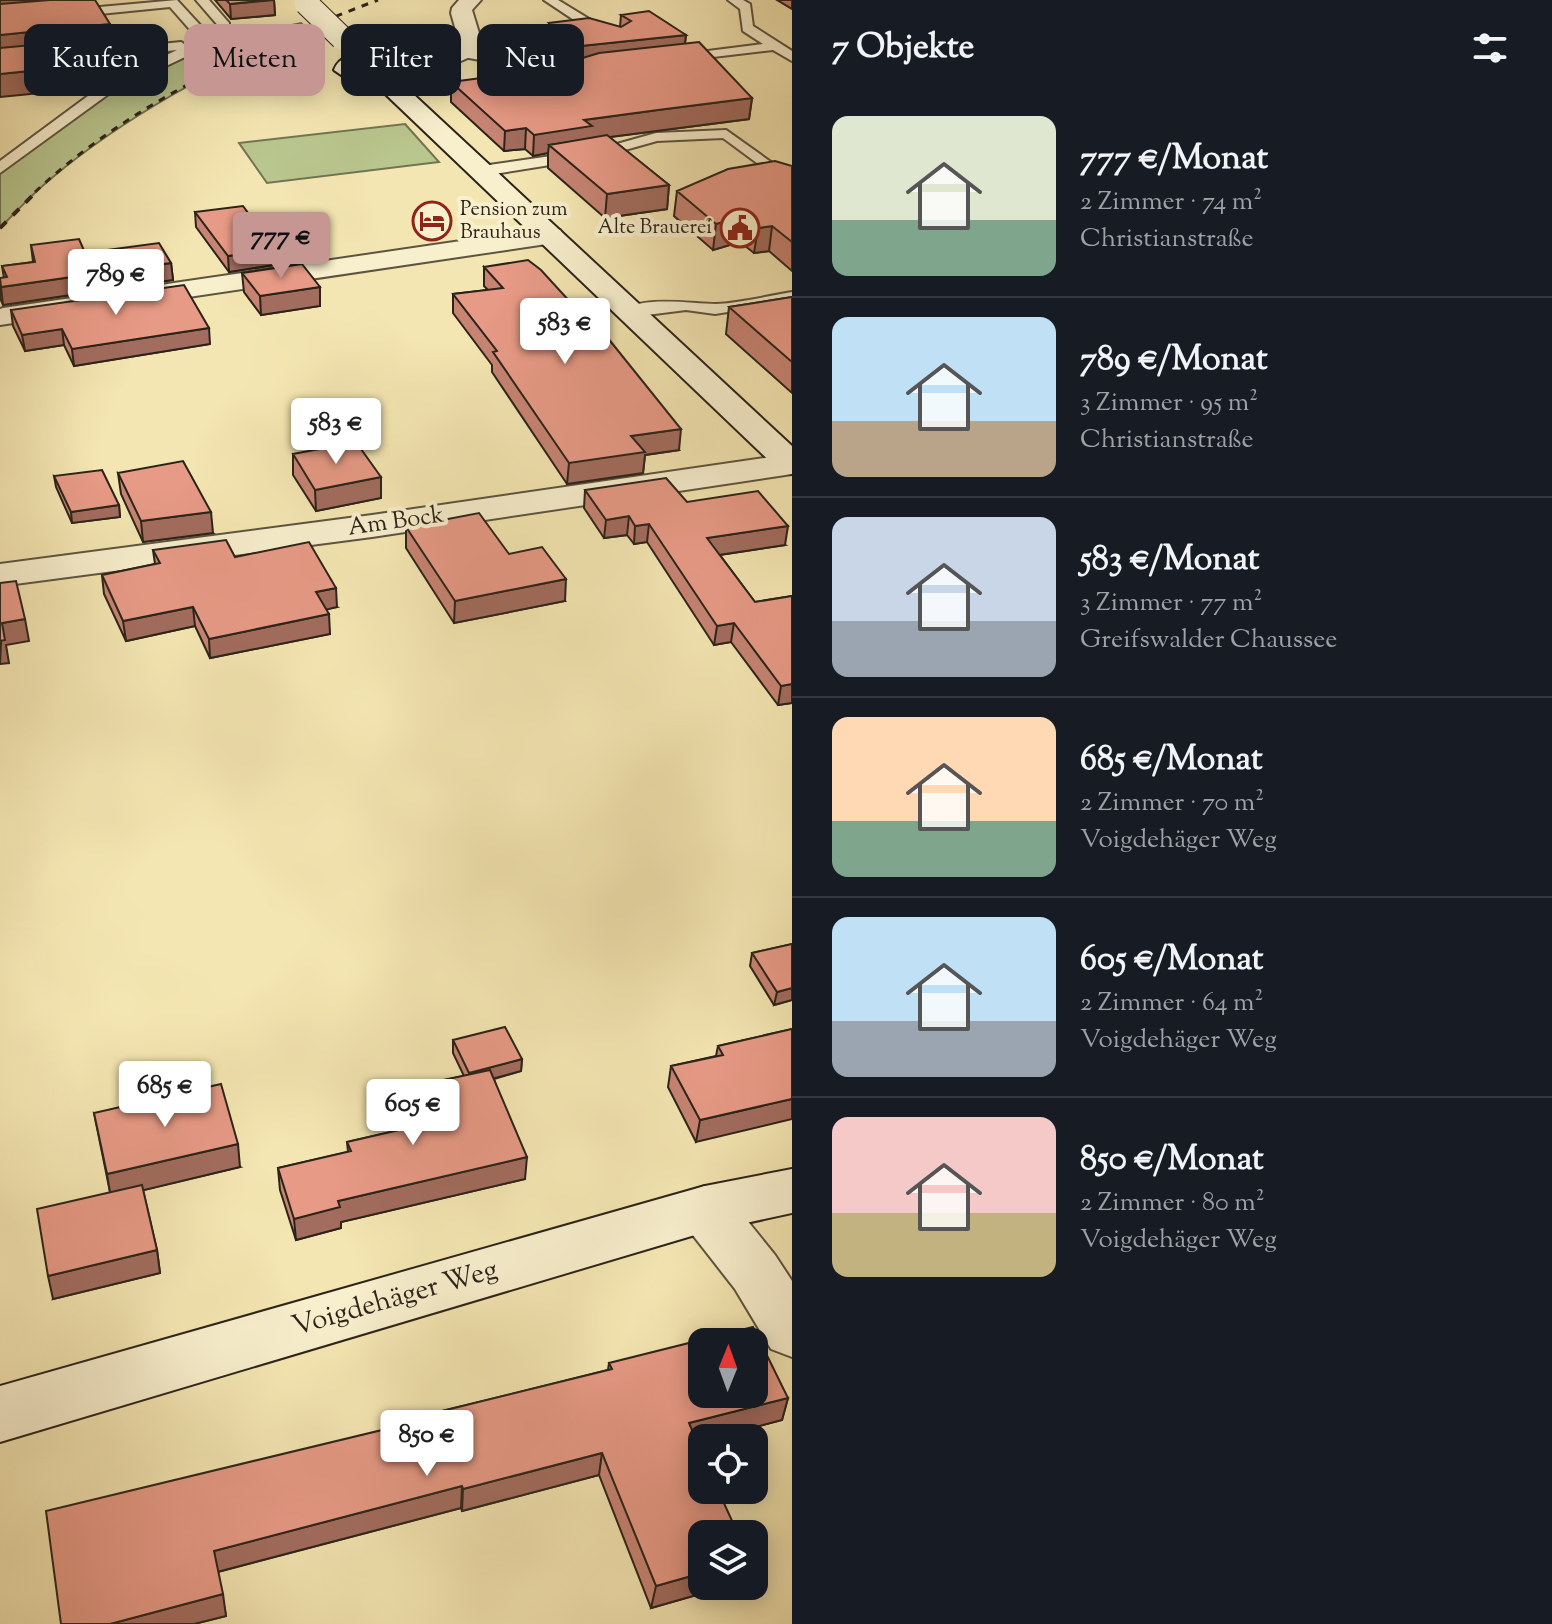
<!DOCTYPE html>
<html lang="de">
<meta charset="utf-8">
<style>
body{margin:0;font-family:"Sorts Mill Goudy",serif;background:#242831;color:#f1f3f6;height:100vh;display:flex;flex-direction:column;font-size:30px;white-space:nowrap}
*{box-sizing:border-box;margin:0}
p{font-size:26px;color:#9ea1a6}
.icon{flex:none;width:44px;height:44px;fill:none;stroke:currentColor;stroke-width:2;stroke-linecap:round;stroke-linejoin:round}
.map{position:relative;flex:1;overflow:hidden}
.sheet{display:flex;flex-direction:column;background:#171b24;width:760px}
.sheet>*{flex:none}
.guide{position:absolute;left:24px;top:24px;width:648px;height:72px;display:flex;gap:16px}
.needle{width:52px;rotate:1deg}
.fabs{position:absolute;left:688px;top:1328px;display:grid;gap:16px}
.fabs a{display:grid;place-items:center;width:80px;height:80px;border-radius:16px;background:#171b24;box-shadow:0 4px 20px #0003;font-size:40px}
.price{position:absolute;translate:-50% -68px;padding:0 18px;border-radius:8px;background:#fff;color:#222;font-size:26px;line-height:52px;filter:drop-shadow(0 2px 4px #0008)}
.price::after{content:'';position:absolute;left:50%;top:48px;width:24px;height:18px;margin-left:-12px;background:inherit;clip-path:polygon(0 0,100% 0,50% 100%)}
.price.current{background:#c59692;color:#111}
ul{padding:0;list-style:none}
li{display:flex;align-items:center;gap:24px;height:200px;padding:0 40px}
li+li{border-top:2px solid #363941}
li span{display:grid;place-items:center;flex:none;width:224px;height:160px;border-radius:16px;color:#555}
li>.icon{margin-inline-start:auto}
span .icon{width:96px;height:96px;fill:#fffc;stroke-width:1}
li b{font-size:34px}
h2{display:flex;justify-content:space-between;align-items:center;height:96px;padding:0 40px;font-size:34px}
.pill{padding:0 28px;border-radius:16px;background:#171b24;box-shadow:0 4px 20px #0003;font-size:28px;line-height:72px}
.pill.current{background:#c59692;color:#111}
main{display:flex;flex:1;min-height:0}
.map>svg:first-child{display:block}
</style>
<main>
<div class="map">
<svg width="792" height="1624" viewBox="0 0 792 1624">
<rect width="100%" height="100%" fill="#f4e6b2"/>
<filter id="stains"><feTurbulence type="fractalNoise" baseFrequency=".0025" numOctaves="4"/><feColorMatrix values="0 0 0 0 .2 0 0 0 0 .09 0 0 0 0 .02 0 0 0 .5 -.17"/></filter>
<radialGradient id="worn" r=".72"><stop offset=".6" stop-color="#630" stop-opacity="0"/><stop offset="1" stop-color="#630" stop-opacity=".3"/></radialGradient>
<path fill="#b9c68e" stroke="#727454" stroke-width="2" d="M301 23 304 26C217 69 128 114 53 177 34 192 17 211 0 228V168L105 90 201 44Z
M405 124 439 162 267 183 239 143Z"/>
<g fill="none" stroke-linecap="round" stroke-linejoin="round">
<defs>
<path id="lane" d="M177 0 212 38V44L110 93 0 173V161L100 87 177 50 0 68V60L181 42 187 46 199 40 170 7 0 24V16Z
M196 0H209L229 23V29H221Z
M544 0H558L594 22 620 32 614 36 586 28Z
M728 0H743L750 4 753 26 792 51V61L773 50 671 62V56L676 55 763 44 743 31 740 9Z
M464 49 515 59 589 63 596 67 589 71 515 67 459 56 457 53Z
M726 130 792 177V189L723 138 657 141 600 157 482 176 474 171 482 166 599 149 656 133Z
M792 292V302L715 314 686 310 631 317 622 312C640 295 692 304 716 304 741 303 767 296 792 292Z"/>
<path id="street" d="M459 0H481L472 10 482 43 479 53 452 65 402 72 394 70 391 65 394 60 446 52 460 45 451 13 452 8Z
M550 228 560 230 564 236 560 242 0 325V309L3 308Z
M792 454V474L372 537 0 586V564L372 515Z
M705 1186 725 1193 775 1255 792 1281V1357L771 1349 735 1289 685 1225 677 1209 685 1193Z"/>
<path id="secondary" d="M382 52 410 60 413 72 399 81 792 446V474L780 471 377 86 350 81 334 70C341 51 365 54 382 52ZM381 66 391 69 373 72 358 69Z
M792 1169V1213L705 1232 0 1442V1386L705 1186Z"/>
</defs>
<use href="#lane" stroke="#5d5440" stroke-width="4"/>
<use href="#street" stroke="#5d5440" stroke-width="4"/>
<use href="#secondary" stroke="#2b231a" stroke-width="4"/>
<use href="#lane" fill="#f8efcd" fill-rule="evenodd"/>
<use href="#street" fill="#f8efcd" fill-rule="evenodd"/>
<use href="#secondary" fill="#f8efcd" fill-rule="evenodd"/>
<path stroke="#2b231a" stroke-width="3" stroke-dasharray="7 7" stroke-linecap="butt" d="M35 192C132 102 256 46 378 0"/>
<path stroke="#2b231a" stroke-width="4" stroke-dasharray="9 9" stroke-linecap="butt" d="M0 228 38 190"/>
<defs>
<path id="secondary-bridge" d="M306 3 342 38"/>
</defs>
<use href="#secondary-bridge" stroke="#2b231a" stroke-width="25" stroke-linecap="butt"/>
<use href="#secondary-bridge" stroke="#f8efcd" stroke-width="23"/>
</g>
<path fill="#c78473" stroke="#2b231a" stroke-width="2" d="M215 0H274L275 15 231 19Z
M777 0H792V9Z
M621 15 686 35 685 44 752 98 749 119 609 137 669 185 667 209 605 218 548 168V153L533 156 525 149 504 151 451 102V82L510 80 579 59 549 36V23L620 27Z
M792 166V271L769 251 754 253 740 242 713 250 674 216 677 191Z
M195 212 257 225 287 248V263L229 272 196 227Z
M31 245 85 253 171 263 173 280 3 305 0 298V278H4L2 266 33 262Z
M484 267 679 450 645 455 643 473 567 484 492 372V365L453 313V294L488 290 484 286Z
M242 273 320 287V306L261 315 244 292Z
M792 297V393L726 334 729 307Z
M11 310 210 344 74 366 64 345 25 351 13 326Z
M293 454 381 477V498L316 511 293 475Z
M118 473 213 533 143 542 121 494Z
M54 476 119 505 120 517 72 523 56 487Z
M585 490 687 502 785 545 720 555 755 602 792 596V703L778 705 731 642 714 645 647 542 634 544 627 535 604 538 584 508Z
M406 527 509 554 565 601 454 623 406 548Z
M153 550 235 557 337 607 326 609 330 634 210 658 195 626 126 641 104 594 102 575 155 564Z
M792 944V1000L774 1005 750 966 752 953Z
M792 1029 696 1142 668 1087 671 1066 716 1056 718 1046Z
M453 1040 522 1059 521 1071 494 1079 525 1179 341 1222V1228L296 1240 280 1190 278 1168 348 1152 347 1142 417 1126 411 1109V1087L464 1076 453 1053Z
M94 1113 240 1167 143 1190 157 1250 160 1273 53 1299 110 1192Z
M609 1363 788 1398 782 1420 714 1438H702V1441L697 1442 702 1586H728L651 1608 599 1475 462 1511 461 1508 218 1572 226 1616 194 1624H61L438 1416V1412L608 1370Z"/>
<path fill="#a26c5e" stroke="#2b231a" stroke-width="2" d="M0 0H86L0 13Z
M274 0 275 15 231 19 230 4Z
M110 24 112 46 0 58V35Z
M686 35 684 49 580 60 581 46Z
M88 65 91 88 0 97V74Z
M752 98 749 119 549 145 548 153 533 156 534 135 584 120 658 110Z
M526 128 525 149 504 151 505 131Z
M669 185 667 209 605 218 607 194Z
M744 216 740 242 713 250 716 224Z
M772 226 769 251 754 253 758 228Z
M287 248V263L229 272 228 256Z
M171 263 173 280 3 305 1 287Z
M320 287V306L261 315 260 296Z
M209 328 210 344 74 366 72 349Z
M62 329 64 345 25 351 22 335Z
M681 429 679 450 645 455 643 473 567 484 569 463 631 436Z
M381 477V498L316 511 315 490Z
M119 505 120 517 72 523 71 512Z
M211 512 213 533 143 542 141 521Z
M629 516 627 535 604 538 606 520Z
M649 524 647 542 634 544 635 526Z
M788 526 785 545 705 557 707 538Z
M566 579 565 601 454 623 455 601Z
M336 588 337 607 317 612 316 592Z
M193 607 195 626 126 641 123 621Z
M329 614 330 634 210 658 209 639Z
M25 619 29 641 6 645 9 663 0 664 2 623Z
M734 623 731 642 714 645 717 626Z
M792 684V703L778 705 781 686Z
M792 988V1000L774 1005 777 992Z
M522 1059 521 1071 469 1085V1073Z
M792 1099V1119L696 1142 700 1120Z
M238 1144 240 1167 111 1198 107 1174Z
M527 1157 525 1179 341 1222V1228L296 1240 294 1219 338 1201Z
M157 1250 160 1273 53 1299 48 1276Z
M788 1398 782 1420 714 1438H702V1441L684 1446 689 1423Z
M602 1453 599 1475 462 1511 463 1489Z
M462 1486 461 1508 217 1572 214 1551Z
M702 1573V1586H728L651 1608 656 1586Z
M223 1594 226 1616 194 1624H110Z"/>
<path fill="#e79a86" stroke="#2b231a" stroke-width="2" fill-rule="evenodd" d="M50 0H95L110 24 0 35V4Z
M226 0H269L230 4Z
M649 11 686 35 581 46 549 23 589 18 621 27 631 21 621 15Z
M75 41 88 65 0 74V48Z
M699 42 752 98 658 110 584 120 592 126 534 135 526 128 505 131 451 82 504 75 510 80 599 53Z
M607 135 669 185 607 194 549 145Z
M775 161 792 166V242L772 226 758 228 744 216 716 224 677 191 728 169Z
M243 206 257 225 268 224 287 248 228 256 195 212Z
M79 239 85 253 159 243 171 263 1 287 0 278 7 277 2 266 35 262 31 245Z
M528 260 541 270 603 338 607 337 681 429 631 436 645 452 569 463 493 352 497 351 453 294 503 288 484 267Z
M302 264 320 287 260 296 242 273Z
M184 285 209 328 72 349 62 329 22 335 11 310Z
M792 297V362L729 307Z
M356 442 381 477 315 490 293 454Z
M183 461 211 512 141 521 118 473Z
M102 470 119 505 71 512 54 476Z
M666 478 687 502 758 491 788 526 707 538 755 602 792 596V684L781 686 734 623 717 626 649 524 635 526 629 516 606 520 585 490Z
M479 513 509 554 542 547 566 579 455 601 406 527Z
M226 540 235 557 309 542 336 588 316 592 329 614 209 639 193 607 123 621 102 575 160 563 153 550Z
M16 581 25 619 2 623 5 640 0 641V583Z
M792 944V988L777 992 752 953Z
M505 1027 522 1059 469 1073 453 1040Z
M792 1029V1099L700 1120 671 1066 723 1055 718 1046Z
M490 1070 527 1157 338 1201 340 1207 294 1219 278 1168 351 1151 347 1142 425 1124 411 1087Z
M221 1084 238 1144 107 1174 94 1113Z
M142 1185 157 1250 48 1276 37 1209Z
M753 1327 788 1398 689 1423 702 1454V1490H718L738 1534H702V1573L656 1586 602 1453 463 1489 462 1486 214 1551 223 1594 110 1624H61L46 1511 440 1416 438 1412 612 1369 609 1363ZM702 1342H754V1394H702Z"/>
<defs>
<symbol id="hotel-ring" viewBox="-11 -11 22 22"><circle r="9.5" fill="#f8efcd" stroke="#8f2418" stroke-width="1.5"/><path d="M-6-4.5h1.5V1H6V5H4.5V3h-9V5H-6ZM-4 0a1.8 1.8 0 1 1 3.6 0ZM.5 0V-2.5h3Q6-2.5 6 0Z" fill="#8f2418"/></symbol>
<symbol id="civic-ring" viewBox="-11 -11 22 22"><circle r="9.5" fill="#f8efcd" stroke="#8f2418" stroke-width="1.5"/><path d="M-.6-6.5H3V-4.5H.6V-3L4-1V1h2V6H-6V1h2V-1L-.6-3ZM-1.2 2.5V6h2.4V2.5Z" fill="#8f2418"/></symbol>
</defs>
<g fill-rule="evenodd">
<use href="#hotel-ring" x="410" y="199" width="44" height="44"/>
<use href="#civic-ring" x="718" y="206" width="44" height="44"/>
</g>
<g text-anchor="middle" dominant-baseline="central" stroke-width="8" stroke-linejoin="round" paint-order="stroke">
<g font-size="20" fill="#2b231a" stroke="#f8efcd" text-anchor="start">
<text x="460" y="210">Pension zum<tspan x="460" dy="23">Brauhaus</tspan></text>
<text x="712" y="228" text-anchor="end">Alte Brauerei</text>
</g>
<g font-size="24" fill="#2b231a" stroke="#f8efcd">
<text transform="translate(396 522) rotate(-8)">Am Bock</text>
</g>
<g font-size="28" fill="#2b231a" stroke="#f8efcd">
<text transform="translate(395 1299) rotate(-16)">Voigdehäger Weg</text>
</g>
</g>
<rect width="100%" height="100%" filter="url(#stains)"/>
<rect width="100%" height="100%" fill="url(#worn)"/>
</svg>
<div class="fabs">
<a><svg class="needle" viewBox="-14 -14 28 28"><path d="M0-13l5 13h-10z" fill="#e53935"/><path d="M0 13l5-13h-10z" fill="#9ea1a6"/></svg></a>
<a><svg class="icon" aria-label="locate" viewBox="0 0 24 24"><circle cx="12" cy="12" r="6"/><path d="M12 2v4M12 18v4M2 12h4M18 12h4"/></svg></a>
<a><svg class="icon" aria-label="layers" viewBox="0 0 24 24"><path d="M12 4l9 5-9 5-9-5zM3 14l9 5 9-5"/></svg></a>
</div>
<b class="price current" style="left:281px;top:280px">777 €</b>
<b class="price" style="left:116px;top:317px">789 €</b>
<b class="price" style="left:565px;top:366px">583 €</b>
<b class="price" style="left:336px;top:466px">583 €</b>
<b class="price" style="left:165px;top:1129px">685 €</b>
<b class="price" style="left:413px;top:1147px">605 €</b>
<b class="price" style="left:427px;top:1478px">850 €</b>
<div class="guide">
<a class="pill">Kaufen</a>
<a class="pill current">Mieten</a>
<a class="pill">Filter</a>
<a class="pill">Neu</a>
</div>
</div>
<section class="sheet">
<h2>7 Objekte<svg class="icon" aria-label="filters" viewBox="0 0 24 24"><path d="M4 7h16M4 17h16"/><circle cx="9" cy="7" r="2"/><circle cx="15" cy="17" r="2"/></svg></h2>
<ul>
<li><span style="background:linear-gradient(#dfe7d0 65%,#7fa58c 0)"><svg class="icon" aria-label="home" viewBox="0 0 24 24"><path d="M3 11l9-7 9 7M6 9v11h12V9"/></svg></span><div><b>777 €/Monat</b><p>2 Zimmer · 74 m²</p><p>Christianstraße</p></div></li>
<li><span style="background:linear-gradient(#bfe0f5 65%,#b9a48a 0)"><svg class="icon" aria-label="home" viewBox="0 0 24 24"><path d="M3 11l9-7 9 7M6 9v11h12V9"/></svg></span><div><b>789 €/Monat</b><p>3 Zimmer · 95 m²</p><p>Christianstraße</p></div></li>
<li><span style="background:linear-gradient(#c9d6e8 65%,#9aa5b1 0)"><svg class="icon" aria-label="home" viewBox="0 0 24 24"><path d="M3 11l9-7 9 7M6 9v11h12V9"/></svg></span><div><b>583 €/Monat</b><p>3 Zimmer · 77 m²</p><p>Greifswalder Chaussee</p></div></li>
<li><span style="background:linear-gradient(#ffd9b3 65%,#7fa58c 0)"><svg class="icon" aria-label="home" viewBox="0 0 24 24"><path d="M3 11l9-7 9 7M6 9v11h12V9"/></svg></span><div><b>685 €/Monat</b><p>2 Zimmer · 70 m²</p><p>Voigdehäger Weg</p></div></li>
<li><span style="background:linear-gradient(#bfe0f5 65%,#9aa5b1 0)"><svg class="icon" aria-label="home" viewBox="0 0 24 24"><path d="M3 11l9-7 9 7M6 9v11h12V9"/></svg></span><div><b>605 €/Monat</b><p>2 Zimmer · 64 m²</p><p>Voigdehäger Weg</p></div></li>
<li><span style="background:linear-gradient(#f6c9c9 60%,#c2b280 0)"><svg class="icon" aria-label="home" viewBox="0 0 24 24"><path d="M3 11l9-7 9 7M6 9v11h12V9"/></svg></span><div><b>850 €/Monat</b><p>2 Zimmer · 80 m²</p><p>Voigdehäger Weg</p></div></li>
</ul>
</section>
</main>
